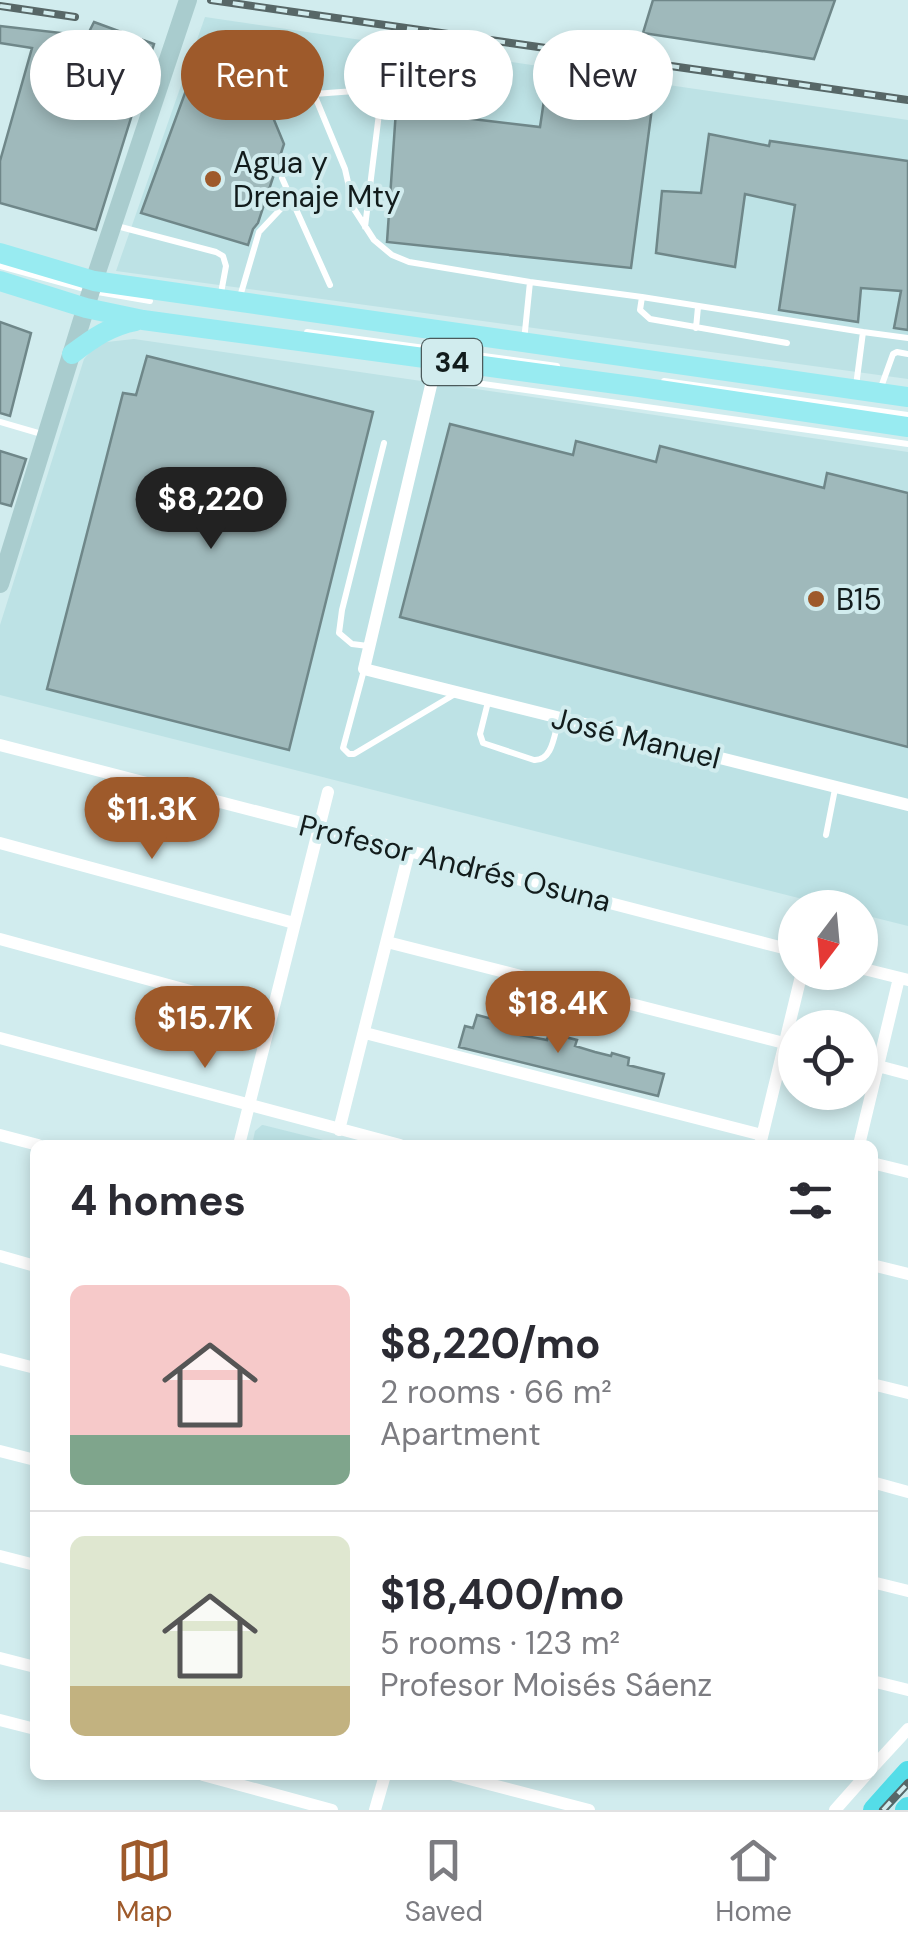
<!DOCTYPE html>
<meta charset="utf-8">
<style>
body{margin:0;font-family:"DM Sans",sans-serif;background:#f2f2f3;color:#2b2b33;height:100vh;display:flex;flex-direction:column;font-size:38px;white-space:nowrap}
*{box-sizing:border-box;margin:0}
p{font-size:32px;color:#7c7c81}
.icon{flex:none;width:55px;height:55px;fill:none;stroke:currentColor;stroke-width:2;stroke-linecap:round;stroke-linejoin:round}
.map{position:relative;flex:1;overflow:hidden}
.side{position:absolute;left:30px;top:1140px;width:848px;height:640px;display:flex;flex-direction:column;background:#fff;border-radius:15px;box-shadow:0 5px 15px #0003}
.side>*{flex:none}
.hud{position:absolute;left:30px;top:30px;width:850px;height:90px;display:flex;gap:20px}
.needle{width:65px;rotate:196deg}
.fabs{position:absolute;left:778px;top:890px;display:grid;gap:20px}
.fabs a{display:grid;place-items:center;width:100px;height:100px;border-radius:50%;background:#fff;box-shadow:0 5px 15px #0003;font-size:50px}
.price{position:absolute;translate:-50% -85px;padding:0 22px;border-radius:35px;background:#9e5a2b;color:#fff;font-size:32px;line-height:65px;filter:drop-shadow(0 2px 5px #0008)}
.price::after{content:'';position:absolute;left:50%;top:60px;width:30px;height:22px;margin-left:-15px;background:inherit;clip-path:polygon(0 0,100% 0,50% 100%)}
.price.active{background:#222;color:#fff}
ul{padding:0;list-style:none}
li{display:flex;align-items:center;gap:30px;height:250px;padding:0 40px}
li+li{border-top:2px solid #e1e1e2}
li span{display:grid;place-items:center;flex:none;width:280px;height:200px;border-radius:15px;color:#555}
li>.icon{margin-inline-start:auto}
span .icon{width:120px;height:120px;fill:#fffc;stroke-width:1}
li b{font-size:42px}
h2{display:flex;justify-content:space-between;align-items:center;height:120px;padding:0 40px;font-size:42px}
.chip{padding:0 35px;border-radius:45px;background:#fff;box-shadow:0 5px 15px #0003;font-size:35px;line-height:90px}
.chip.active{background:#9e5a2b;color:#fff}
.tab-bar{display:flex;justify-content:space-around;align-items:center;height:140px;border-top:2px solid #e1e1e2;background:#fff;font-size:28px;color:#7c7c81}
.tab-bar a{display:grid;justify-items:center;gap:5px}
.tab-bar .active{color:#9e5a2b}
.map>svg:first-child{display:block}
</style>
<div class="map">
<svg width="908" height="1810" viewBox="0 0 908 1810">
<rect width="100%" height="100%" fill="#d1ecee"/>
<path fill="#bde2e5" d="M205 17 908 120V379L116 271Z
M134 339 908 452V926L860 914V908L834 907 0 695V625L84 359 98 343Z
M262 1125H263L343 1145H252L255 1131Z"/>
<path fill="#9fb9bb" stroke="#6f8789" stroke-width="2.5" d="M653 0H835L814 59 643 33Z
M94 22 154 44 96 230 0 203V161L32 48 0 43V26L87 36Z
M192 74 265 98 284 144 258 223 253 229 248 245 141 213Z
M546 87 653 100 631 268 387 242 396 110 540 127Z
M709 134 769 146 770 141 908 161V330L894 328 901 291 861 288 858 322 779 310 795 205 745 194 735 267 656 253 662 191 701 193Z
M0 322 31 333 10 416 0 413Z
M147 356 373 412 289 750 47 689 123 393 136 395Z
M450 424 573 455 576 441 656 462 660 446 824 488 827 473 908 493V747L400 617Z
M0 451 26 459 11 506 0 503Z
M477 1015 504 1022 502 1028 520 1032V1035L547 1040 549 1033 577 1040 575 1046 595 1052 611 1056 612 1053 629 1058 628 1065 664 1074 658 1096 459 1047 465 1026 473 1028Z"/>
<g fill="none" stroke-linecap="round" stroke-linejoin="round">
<path stroke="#fff" stroke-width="6" d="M489 100 382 89 314 94 345 169 354 209 374 240 392 255 409 262 530 282 642 297 863 332 856 386
M282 178 330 285
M113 225 216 252 223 256 226 266 221 293
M365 227 382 89
M0 266 92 291 150 301
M642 297 640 310 650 319 787 343
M239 300 259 232 291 198
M696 328 698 307
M307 332 557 366
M863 332 908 338
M524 341 530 282
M434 377 908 444
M664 381 908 415
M880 390 893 354 897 352 908 354
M0 422 45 435
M368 646 352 644 339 633 342 610 384 443
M364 670 343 748 349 754H354L455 694
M488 702 480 734 483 743 534 760C553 761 554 734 559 719
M826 835 835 789"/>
<path stroke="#fff" stroke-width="12" d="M437 360 364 669 908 805
M0 745 795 951
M0 843 294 923
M0 939 271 1013
M387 942 784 1043
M860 968 908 980
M365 1033 762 1135
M0 1038 400 1145
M878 1066 908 1074
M339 1130 409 852
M0 1135 38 1145
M239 1145 328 792
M760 1145 802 972
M859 1145 899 978
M872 1163 908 1172
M0 1256 35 1266
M872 1265 908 1274
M0 1359 35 1368
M872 1384 908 1393
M0 1451 35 1460
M872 1482 908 1492
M0 1556 35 1565
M872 1582 908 1591
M0 1658 35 1667
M872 1681 908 1690
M0 1720 35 1729
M872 1768 908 1729
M203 1775 332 1810
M454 1775 589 1810
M375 1810 385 1775
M835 1810 866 1775"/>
<path stroke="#a9ccce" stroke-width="18" d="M0 584 94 281 188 0"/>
<path stroke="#98ebf1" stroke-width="20" d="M0 253 94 281 908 397
M0 281 86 308 143 320 639 387 908 427
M72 354C93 338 110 326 136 321"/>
<path stroke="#54dde8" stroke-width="22" d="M874 1810 908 1772
M906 1810 908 1808"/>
<defs>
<path id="rail" d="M211 0 908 100
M0 6 75 17
M883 1810 908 1783"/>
</defs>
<use href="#rail" stroke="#576767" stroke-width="8"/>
<use href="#rail" stroke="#d1ecee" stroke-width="4" stroke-dasharray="11" stroke-linecap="butt"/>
</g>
<g fill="#9e5a2b" stroke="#d1ecee" stroke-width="4">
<circle cx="213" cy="179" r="10"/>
<circle cx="816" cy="599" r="10"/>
</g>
<g text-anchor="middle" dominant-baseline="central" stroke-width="8" stroke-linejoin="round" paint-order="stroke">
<rect fill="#d1ecee" stroke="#4b5a5b" stroke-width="2.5" x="422" y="339" width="60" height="46" rx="8"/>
<g font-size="28" font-weight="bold" fill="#121c1c">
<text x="452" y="362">34</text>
</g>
<g font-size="30" fill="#121c1c" stroke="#d1ecee" text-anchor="start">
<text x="233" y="162">Agua y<tspan x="233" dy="34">Drenaje Mty</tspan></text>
<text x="836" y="599">B15</text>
</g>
<g font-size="30" fill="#121c1c" stroke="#d1ecee">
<text transform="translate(636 738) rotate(14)">José Manuel</text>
<text transform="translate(455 863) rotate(14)">Profesor Andrés Osuna</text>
</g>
</g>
</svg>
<div class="fabs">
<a><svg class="needle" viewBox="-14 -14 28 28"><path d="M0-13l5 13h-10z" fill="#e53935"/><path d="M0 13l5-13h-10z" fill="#7c7c81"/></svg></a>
<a><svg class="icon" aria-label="locate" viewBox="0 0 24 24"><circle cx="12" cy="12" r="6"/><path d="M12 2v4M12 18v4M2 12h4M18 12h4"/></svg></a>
</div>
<b class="price active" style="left:211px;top:552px">$8,220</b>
<b class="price" style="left:152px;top:862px">$11.3K</b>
<b class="price" style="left:558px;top:1056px">$18.4K</b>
<b class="price" style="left:205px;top:1071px">$15.7K</b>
<div class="hud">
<a class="chip">Buy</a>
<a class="chip active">Rent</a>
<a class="chip">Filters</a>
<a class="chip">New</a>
</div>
<section class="side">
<h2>4 homes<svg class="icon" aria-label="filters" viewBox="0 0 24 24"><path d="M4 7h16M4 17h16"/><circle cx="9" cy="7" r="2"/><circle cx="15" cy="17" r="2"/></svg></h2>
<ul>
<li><span style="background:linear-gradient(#f6c9c9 75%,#7fa58c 0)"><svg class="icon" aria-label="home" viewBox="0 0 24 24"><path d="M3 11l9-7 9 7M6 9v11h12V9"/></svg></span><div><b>$8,220/mo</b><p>2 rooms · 66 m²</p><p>Apartment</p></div></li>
<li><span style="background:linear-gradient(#dfe7d0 75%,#c2b280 0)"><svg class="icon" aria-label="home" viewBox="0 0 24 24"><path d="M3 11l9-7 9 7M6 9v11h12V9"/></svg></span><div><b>$18,400/mo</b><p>5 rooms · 123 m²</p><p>Profesor Moisés Sáenz</p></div></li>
</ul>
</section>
</div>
<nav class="tab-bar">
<a class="active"><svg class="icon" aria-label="map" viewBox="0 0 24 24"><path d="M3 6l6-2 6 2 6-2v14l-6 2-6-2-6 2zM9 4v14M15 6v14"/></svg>Map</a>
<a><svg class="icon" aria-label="saved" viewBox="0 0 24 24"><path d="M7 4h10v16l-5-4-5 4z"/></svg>Saved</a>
<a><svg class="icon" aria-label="home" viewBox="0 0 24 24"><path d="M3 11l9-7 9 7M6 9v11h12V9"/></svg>Home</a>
</nav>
